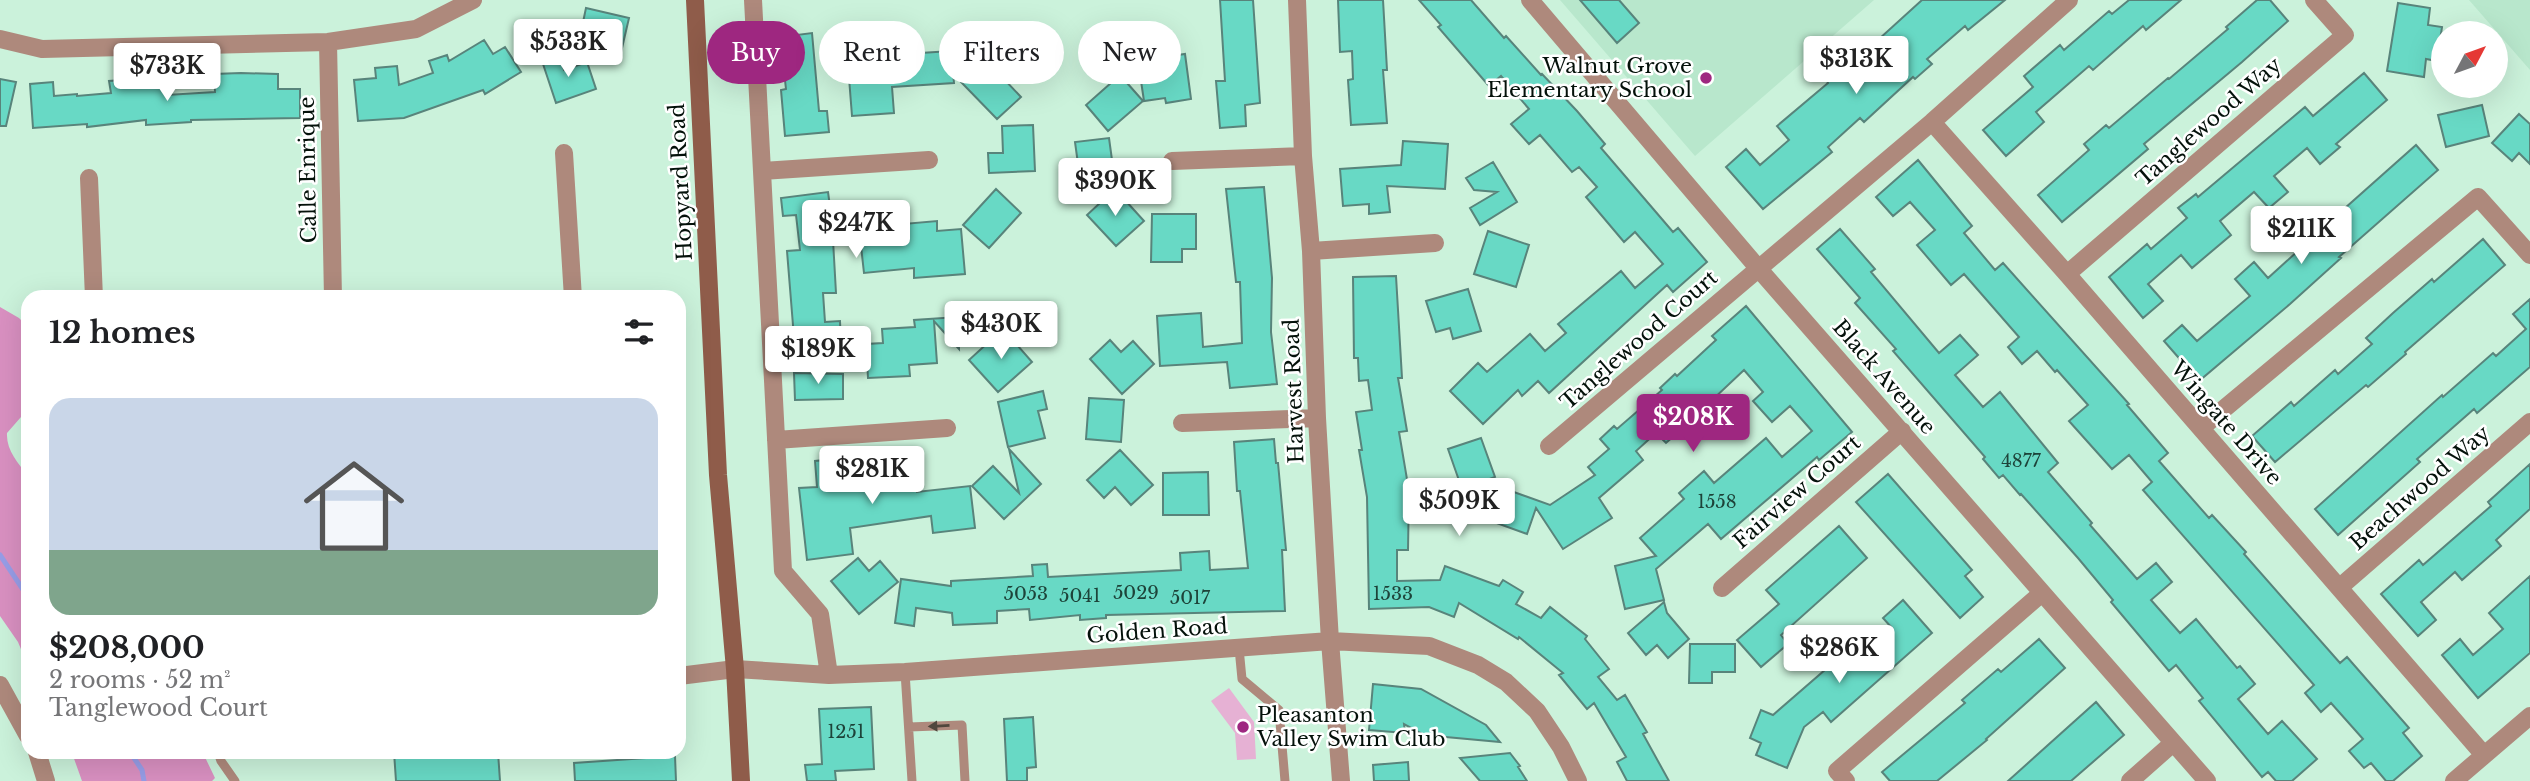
<!DOCTYPE html>
<meta charset="utf-8">
<style>
body{margin:0;font-family:"Libre Baskerville",serif;background:#f6f6f6;color:#202124;height:100vh;display:flex;flex-direction:column;font-size:26px;white-space:nowrap}
*{box-sizing:border-box;margin:0}
p{font-size:23px;color:#757577}
.icon{flex:none;width:38px;height:38px;fill:none;stroke:currentColor;stroke-width:2;stroke-linecap:round;stroke-linejoin:round}
.map{position:relative;flex:1;overflow:hidden}
.panel{position:absolute;left:21px;top:290px;width:665px;height:469px;display:flex;flex-direction:column;background:#fff;border-radius:21px;box-shadow:0 7px 28px #0002}
.panel>*{flex:none}
.top-card{position:absolute;left:707px;top:21px;width:665px;height:63px;display:flex;gap:14px}
.needle{width:46px;rotate:49deg}
.buttons{position:absolute;left:2431px;top:21px;display:grid;gap:14px}
.buttons a{display:grid;place-items:center;width:77px;height:77px;border-radius:50%;background:#fff;box-shadow:0 7px 28px #0002;font-size:35px}
.price{position:absolute;translate:-50% -60px;padding:0 16px;border-radius:7px;background:#fff;color:#222;font-size:23px;line-height:46px;filter:drop-shadow(0 2px 4px #0008)}
.price::after{content:'';position:absolute;left:50%;top:42px;width:21px;height:16px;margin-left:-10px;background:inherit;clip-path:polygon(0 0,100% 0,50% 100%)}
.price.active{background:#9e2780;color:#fff}
ul{padding:0;list-style:none}
li{display:grid;align-content:center;gap:14px;height:371px;padding:0 28px}
li span{display:grid;place-items:center;height:217px;border-radius:21px;color:#555}
li>.icon{margin-inline-start:auto}
span .icon{width:126px;height:126px;fill:#fffc;stroke-width:1}
li b{font-size:30px}
h2{display:flex;justify-content:space-between;align-items:center;height:84px;padding:0 28px;font-size:30px}
.pill{padding:0 24px;border-radius:32px;background:#fff;box-shadow:0 7px 28px #0002;font-size:24px;line-height:63px}
.pill.active{background:#9e2780;color:#fff}
.map>svg:first-child{display:block}
</style>
<div class="map">
<svg width="2530" height="781" viewBox="0 0 2530 781">
<rect width="100%" height="100%" fill="#cbf2db"/>
<path fill="#b8e7cc" d="M1560 0H1874L1695 156Z
M2469 0H2530V70Z"/>
<path fill="#e6b1d4" d="M1229 688 1254 722 1256 759 1237 760 1235 733 1211 701Z"/>
<path fill="#d990c1" d="M0 307 19 318 28 327V363L23 382 25 403 21 417 7 433C6 450 18 463 28 476V666L18 642 0 616Z
M72 753H203L215 778 212 781H82Z"/>
<g fill="none" stroke-linecap="round" stroke-linejoin="round">
<path stroke="#979de7" stroke-width="5" d="M0 555 28 597
M130 752 142 770 144 781"/>
</g>
<path fill="#68d9c5" stroke="#58847b" stroke-width="2" d="M1220 0H1253L1260 103 1245 105 1246 126 1220 128 1216 81H1225Z
M1338 0H1383L1387 70H1383L1387 123 1351 125 1348 80 1353 79 1352 51 1340 52Z
M1419 0H1471L1504 38 1506 36 1541 75 1542 74 1577 111 1605 144 1601 148 1673 232 1678 228 1707 262 1673 292 1667 285 1549 393 1538 381 1522 396 1518 390 1483 424 1450 391 1478 363 1487 372 1530 334 1545 351 1566 333 1558 324 1621 271 1635 288 1663 264 1635 232 1624 242 1586 197 1597 187 1579 167 1572 172 1540 135 1529 144 1511 124 1529 109 1501 76 1489 86 1438 27 1441 25Z
M1580 0H1619L1639 23 1617 43Z
M1922 0H2005L1968 30 1965 26 1927 59 1932 64 1915 79 1913 77 1864 122 1860 118 1828 147 1832 152 1763 209 1726 167 1746 149 1760 165 1789 140 1777 126 1828 83 1827 81 1845 64 1860 81 1892 53 1879 39Z
M2129 0H2181L2146 30 2143 26 2093 70 2089 66 2036 112 2044 122 2006 156 1983 130 2033 87 2024 76 2060 45 2064 50 2109 11 2112 14Z
M2257 0H2270L2288 21 2242 62 2144 144 2148 149 2062 222 2038 195 2089 150 2084 144 2106 125 2109 128 2168 78 2169 79 2228 29 2226 27Z
M2398 3 2430 8 2428 25 2442 27 2437 61 2426 59 2424 77 2387 71Z
M586 8 629 18 619 61 591 54 593 43 615 35 582 27Z
M812 33 819 111H827L829 132 785 136 781 90 786 89 780 37Z
M484 40 493 54 505 47 521 72 485 94 483 90 404 118 358 121 354 80 376 78 375 68 397 66 399 85 433 73 429 61 447 55 449 61Z
M999 47 1015 65 1002 77 1021 97 997 119 961 82Z
M951 51 954 83 892 87 894 113 852 116 848 65 906 60 905 54Z
M1185 54 1191 99 1166 103 1165 98 1144 101 1138 61Z
M560 55 564 70 587 62 596 89 556 103 542 61Z
M241 73 278 74V89H300V118L191 120V122L146 125V120L87 127V124L33 128 30 84 53 82 54 96 77 94V96L111 93 109 81 166 77 167 95 215 92 214 74Z
M2364 73 2387 100 2336 144 2340 147 2320 164 2307 148 2274 176 2288 192 2269 208 2254 192 2220 221 2231 235 2192 268 2181 255 2148 284 2163 301 2143 318 2109 277 2147 244 2151 249 2187 218 2178 208 2196 194 2198 197 2305 107 2313 116Z
M1120 75 1143 101 1108 131 1086 105Z
M0 79 16 82 6 126H0Z
M2482 105 2489 136 2446 147 2438 115Z
M2519 114 2530 124V164L2519 153 2512 161 2492 143Z
M1033 125 1035 171 989 173 988 153H1003L1002 126Z
M1109 138 1115 182 1081 186 1075 142Z
M1403 141 1448 144 1445 189 1387 186 1390 212 1369 214V204L1343 206 1340 169 1401 165Z
M2416 145 2438 170 2339 257 2341 258 2290 304 2199 381 2164 341 2182 325 2197 341 2250 296 2235 279 2254 262 2268 278 2299 250 2286 234 2305 218 2318 232Z
M1918 160 1972 226 1964 233 1995 270 2003 263 2129 404 2127 405 2168 453 2159 461 2209 518 2212 515 2246 552 2244 554 2340 663 2347 657 2409 728 2403 733 2422 756 2393 781H2386L2371 763 2364 768 2349 751 2363 739 2331 703 2321 712 2305 693 2314 685 2143 490 2152 482 2129 455 2112 469 2069 421 2088 405 2057 370 2055 372 2037 351 2022 364 2008 347 2019 337 1964 274 1951 285 1917 245 1935 230 1910 202 1893 216 1876 197Z
M1493 162 1517 202 1480 225 1470 208 1497 192 1474 190 1466 178Z
M1264 187 1272 278 1271 332 1277 384 1230 388 1227 362 1160 366 1157 316 1201 313 1203 347 1242 343 1240 282H1236L1226 189Z
M996 189 1021 213 989 248 963 225Z
M1115 189 1144 221 1116 246 1087 215Z
M828 192 832 221 903 216 904 224 937 221V231L961 229 965 274 914 278V268L864 273 860 237 833 240 836 293H823L825 322 840 321 841 347 795 350 787 251 800 250 796 215 783 216 781 198Z
M1152 214H1196V249H1182V262H1151Z
M1840 229 1875 269 1871 272 1939 353 1960 335 1978 355 1955 375 1983 407 2000 392 2058 463 2048 472 2092 523 2090 525 2137 579 2156 563 2172 582 2151 600 2180 633 2196 619 2237 668 2240 666 2255 684 2238 699 2268 734 2282 721 2317 759 2292 781H2276L2268 772 2262 777 2199 701 2203 698 2176 665 2169 671 2111 602 2113 600 2078 558 2021 494 2020 495 2003 475 1999 478 1983 459 1985 457 1893 351 1896 349 1855 303 1860 298 1817 249Z
M1488 231 1529 245 1516 287 1474 274Z
M2483 239 2505 265 2405 352 2406 354 2368 387 2366 385 2275 462 2252 436 2291 402 2294 406 2335 370 2338 374 2372 344 2366 338 2393 313 2432 279 2434 282Z
M1396 276 1402 378H1398L1407 431 1399 432 1409 491 1408 550H1397V581L1440 580 1445 566 1499 586 1503 580 1523 592 1516 604 1541 618 1550 607 1587 636 1585 639 1609 669 1598 677 1617 700 1625 695 1647 732 1643 734 1669 781H1627L1617 762 1626 757 1594 703 1587 709 1559 675 1563 673 1519 637 1518 639 1459 603 1454 617 1429 607 1369 609 1367 497 1359 450H1362L1356 412 1372 410 1368 380 1359 381 1358 358H1354L1353 277Z
M1468 289 1481 331 1453 339 1450 328 1436 332 1426 301Z
M2530 299V367L2477 413 2474 409 2417 459 2420 462 2338 535 2315 509 2442 395 2443 397 2493 353 2496 356 2526 329 2513 314Z
M1746 306 1852 432 1819 460 1817 457 1721 539 1708 524 1656 569 1664 600 1625 609 1615 566 1656 556 1640 538 1684 499 1679 493 1704 471 1714 483 1766 438 1782 457 1812 431 1790 406 1772 422 1753 401 1763 392 1744 370 1710 402 1717 410 1696 429 1690 422 1666 443 1656 433 1636 451 1643 460 1599 498 1612 518 1563 549 1536 508 1527 534 1488 520 1500 487 1550 505 1595 475 1588 467 1609 449 1600 439 1614 426 1617 429 1662 390 1660 388 1675 374 1677 376 1716 340 1712 336Z
M958 317 959 349 934 321 937 363 909 365 910 376 868 378 866 344 883 343 882 329 915 327 914 320Z
M1003 329 1032 362 998 392 969 360Z
M1110 340 1121 352 1133 341 1154 364 1122 394 1090 359Z
M794 373 843 374V399L795 400Z
M1043 391 1047 409 1038 411 1045 438 1008 447 998 402Z
M1089 398 1124 400 1121 442 1086 439Z
M1481 438 1495 477 1462 489 1448 449Z
M1274 439 1276 463H1278L1286 550H1282L1285 611 1106 615V618L1080 620V615L1030 620 1029 609 997 611V623L953 625 952 613 916 608 914 626 895 623 901 579 951 586V581L1033 576 1032 565 1047 564 1048 577 1181 570 1180 553 1209 551 1210 570 1248 568 1240 491H1237L1234 442Z
M1009 449 1041 484 1004 519 972 486 993 466 1019 493Z
M1120 450 1153 485 1131 505 1115 487 1104 498 1087 480Z
M845 458 846 473 895 466 898 484 916 482 917 492 970 486 975 528 933 533 931 516 850 528 853 554 807 560 799 488 817 487 815 461Z
M2530 464V509L2496 540 2501 546 2462 580 2455 572 2421 602 2436 620 2418 636 2381 594 2419 560 2423 565 2491 506 2488 502Z
M1208 472 1209 515H1163V473Z
M1888 474 1972 570 1965 576 1983 597 1960 618 1856 502Z
M1839 526 1867 558 1781 635 1788 644 1761 667 1737 640 1779 604 1766 590Z
M858 558 869 571 880 561 898 582 859 614 831 581Z
M2530 576V653L2478 698 2442 655 2460 639 2473 655 2503 629 2489 613Z
M1903 600 1932 633 1831 722 1823 712 1804 727 1787 768 1756 755 1761 743 1750 738 1761 710 1773 715 1863 637 1871 646 1892 628 1883 618Z
M1664 602 1667 613 1689 639 1668 658 1657 645 1646 655 1628 633Z
M2039 639 2065 668 1986 739 1987 740 1937 781H1890L1882 772 1965 703 1962 700 1998 669 2001 672Z
M1690 644H1735V672H1712V683H1689Z
M1373 684 1421 689 1486 725 1500 742 1424 735 1404 724 1405 733 1369 730Z
M2096 702 2124 735 2071 781H2008Z
M871 707 874 769 835 771 836 781H807L805 765 822 764 819 709Z
M1033 717 1036 767 1027 768V781H1007L1004 719Z
M394 752H498L500 781H396Z
M1510 753 1520 766 1518 767 1527 781H1480L1460 758Z
M675 756 676 781H575L574 763Z
M1408 762 1409 781H1374L1373 765Z"/>
<g fill="none" stroke-linecap="round" stroke-linejoin="round">
<path stroke="#ae897c" stroke-width="9" d="M1239 648 1242 679 1279 710 1285 781
M905 672 912 781
M909 727 962 725 965 781
M218 752 221 761 235 781"/>
<path stroke="#ae897c" stroke-width="18" d="M753 0 783 571 820 614 829 675
M1297 0 1303 156 1311 251 1317 418 1330 641 1341 781
M1530 0 1758 268 2207 781
M0 39 42 49 328 42 416 29 473 0
M328 42 333 298
M1932 122 2067 274 2484 755
M564 153 573 298
M1172 161 1303 156
M762 171 929 160
M89 178 94 298
M1311 251 1435 243
M2067 274 2345 35 2314 0
M1182 423 1317 418
M2201 428 2478 197 2530 255
M776 440 947 428
M1549 446 1932 122 2069 0
M2340 587 2530 422
M1722 588 1902 431
M679 676 735 669 829 675 905 672 1330 641 1429 646 1478 665 1506 682 1537 711 1561 747 1578 781
M0 685 28 736
M37 752 46 781
M1846 781 1837 771 2042 593
M2130 781 2173 743
M2454 781 2530 716"/>
<path stroke="#8f5c4a" stroke-width="18" d="M695 0 718 475 735 669 741 781"/>
</g>
<defs><path id="oneway-solid" d="M-6-.8H1V-3.2L6.5 0L1 3.2V.8H-6Z" transform="scale(1.75)"/></defs>
<use fill="#50473d" href="#oneway-solid" transform="translate(939 726) rotate(177)"/>
<g fill="#9e2780" stroke="#fff" stroke-width="2.5">
<circle cx="1706" cy="78" r="7"/>
<circle cx="1243" cy="727" r="7"/>
</g>
<g text-anchor="middle" dominant-baseline="central" stroke-width="5" stroke-linejoin="round" paint-order="stroke">
<g font-size="18" fill="#1d4339">
<text x="2021" y="461">4877</text>
<text x="1717" y="502">1558</text>
<text x="1136" y="593">5029</text>
<text x="1026" y="594">5053</text>
<text x="1393" y="594">1533</text>
<text x="1080" y="596">5041</text>
<text x="1190" y="598">5017</text>
<text x="846" y="732">1251</text>
</g>
<g font-size="21" fill="#04110a" stroke="#fff" text-anchor="end">
<text x="1692" y="66">Walnut Grove<tspan x="1692" dy="24">Elementary School</tspan></text>
<text x="1257" y="715" text-anchor="start">Pleasanton<tspan x="1257" dy="24">Valley Swim Club</tspan></text>
</g>
<g font-size="21" fill="#04110a" stroke="#fff">
<text transform="translate(2209 122) rotate(-41)">Tanglewood Way</text>
<text transform="translate(308 170) rotate(-91)">Calle Enrique</text>
<text transform="translate(681 182) rotate(-93)">Hopyard Road</text>
<text transform="translate(1639 340) rotate(-41)">Tanglewood Court</text>
<text transform="translate(1884 377) rotate(49)">Black Avenue</text>
<text transform="translate(1294 391) rotate(-92)">Harvest Road</text>
<text transform="translate(2226 423) rotate(49)">Wingate Drive</text>
<text transform="translate(2420 488) rotate(-41)">Beachwood Way</text>
<text transform="translate(1797 492) rotate(-41)">Fairview Court</text>
<text transform="translate(1157 631) rotate(-4)">Golden Road</text>
</g>
</g>
</svg>
<div class="buttons">
<a><svg class="needle" viewBox="-14 -14 28 28"><path d="M0-13l5 13h-10z" fill="#e53935"/><path d="M0 13l5-13h-10z" fill="#757577"/></svg></a>
</div>
<b class="price" style="left:568px;top:79px">$533K</b>
<b class="price" style="left:1856px;top:96px">$313K</b>
<b class="price" style="left:167px;top:103px">$733K</b>
<b class="price" style="left:1115px;top:218px">$390K</b>
<b class="price" style="left:856px;top:260px">$247K</b>
<b class="price" style="left:2301px;top:266px">$211K</b>
<b class="price" style="left:1001px;top:361px">$430K</b>
<b class="price" style="left:818px;top:386px">$189K</b>
<b class="price active" style="left:1693px;top:454px">$208K</b>
<b class="price" style="left:872px;top:506px">$281K</b>
<b class="price" style="left:1459px;top:538px">$509K</b>
<b class="price" style="left:1839px;top:685px">$286K</b>
<div class="top-card">
<a class="pill active">Buy</a>
<a class="pill">Rent</a>
<a class="pill">Filters</a>
<a class="pill">New</a>
</div>
<section class="panel">
<h2>12 homes<svg class="icon" aria-label="filters" viewBox="0 0 24 24"><path d="M4 7h16M4 17h16"/><circle cx="9" cy="7" r="2"/><circle cx="15" cy="17" r="2"/></svg></h2>
<ul>
<li><span style="background:linear-gradient(#c9d6e8 70%,#7fa58c 0)"><svg class="icon" aria-label="home" viewBox="0 0 24 24"><path d="M3 11l9-7 9 7M6 9v11h12V9"/></svg></span><div><b>$208,000</b><p>2 rooms · 52 m²</p><p>Tanglewood Court</p></div></li>
</ul>
</section>
</div>
